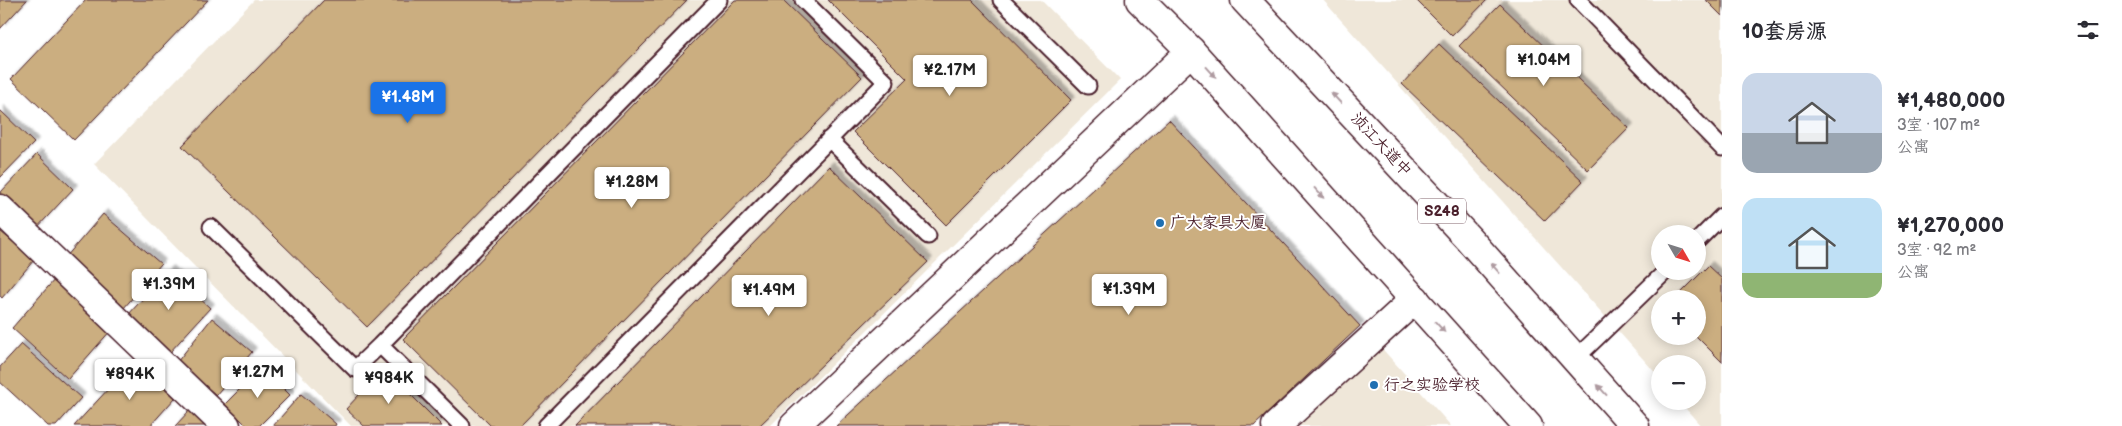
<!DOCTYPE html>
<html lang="zh">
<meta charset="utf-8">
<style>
body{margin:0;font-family:"Balsamiq Sans","LXGW WenKai TC",sans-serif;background:#f2f2f3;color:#2b2b33;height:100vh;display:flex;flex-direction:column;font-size:19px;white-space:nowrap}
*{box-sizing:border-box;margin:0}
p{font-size:16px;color:#7c7c81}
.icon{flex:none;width:28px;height:28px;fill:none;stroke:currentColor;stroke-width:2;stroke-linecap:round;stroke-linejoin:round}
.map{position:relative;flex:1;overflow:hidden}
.panel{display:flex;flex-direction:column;background:#fff;width:400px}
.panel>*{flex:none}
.needle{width:32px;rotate:129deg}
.controls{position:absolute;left:1651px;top:225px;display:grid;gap:10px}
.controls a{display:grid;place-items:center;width:55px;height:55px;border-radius:50%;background:#fff;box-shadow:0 2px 12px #0003;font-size:25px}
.price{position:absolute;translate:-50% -42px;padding:0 11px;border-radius:5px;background:#fff;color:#222;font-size:16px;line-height:32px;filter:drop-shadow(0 1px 2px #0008)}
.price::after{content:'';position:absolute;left:50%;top:30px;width:15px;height:11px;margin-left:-8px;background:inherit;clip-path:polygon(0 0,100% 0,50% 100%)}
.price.current{background:#1a73e8;color:#fff}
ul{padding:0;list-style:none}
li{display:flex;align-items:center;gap:15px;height:125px;padding:0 20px}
li span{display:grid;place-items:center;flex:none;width:140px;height:100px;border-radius:15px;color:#555}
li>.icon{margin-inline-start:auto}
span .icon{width:60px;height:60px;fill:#fffc;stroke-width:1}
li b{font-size:21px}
h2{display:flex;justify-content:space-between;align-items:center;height:60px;padding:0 20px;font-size:21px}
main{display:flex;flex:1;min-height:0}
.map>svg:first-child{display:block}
</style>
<main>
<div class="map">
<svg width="1722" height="426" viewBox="0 0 1722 426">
<defs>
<filter id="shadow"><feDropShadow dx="4.5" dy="-4.5" stdDeviation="1" flood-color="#0004"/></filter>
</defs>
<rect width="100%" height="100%" fill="#fff"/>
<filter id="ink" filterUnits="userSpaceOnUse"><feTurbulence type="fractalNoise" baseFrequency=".02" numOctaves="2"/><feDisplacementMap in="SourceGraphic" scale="10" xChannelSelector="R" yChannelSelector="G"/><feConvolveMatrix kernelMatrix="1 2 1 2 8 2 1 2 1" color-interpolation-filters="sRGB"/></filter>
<g filter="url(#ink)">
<path fill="#efe7d9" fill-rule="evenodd" d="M254 0H1041L1120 80 770 426H351L94 164Z
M1323 0H1722V426H1701L1679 401H1698V364H1660V378ZM1660 234H1698V271H1660ZM1660 299H1698V336H1660Z
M1378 344 1451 426H1289Z"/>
<path fill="#cbae80" stroke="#4a1f2b" filter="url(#shadow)" d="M0 0H27L0 29Z
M86 0H208L74 140 11 79Z
M324 0H687L367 327 182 146Z
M735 0H783L862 77 520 426H491L403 339Z
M828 0H972L1071 100 946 225 853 132 907 79Z
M1416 0H1487L1452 36Z
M1706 0H1722V16Z
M1500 4 1629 128 1588 170 1459 46Z
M1439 44 1583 181 1545 221 1402 84Z
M0 110 34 143 0 178Z
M1169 120 1360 326 1254 426H836Z
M37 154 73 189 35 230 0 196V193Z
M829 166 928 262 759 426H575Z
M103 214 161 264 124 308 65 258Z
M0 231 34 260 2 298 0 296Z
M1708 266 1722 279V362L1696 336 1698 299H1675Z
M169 270 210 308 170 352 128 315Z
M55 279 112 329 68 379 12 328Z
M212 318 252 352 216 395 177 362Z
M21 344 81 398 56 426H48L0 382V367Z
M135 360 175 398 150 426H74Z
M262 367 290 395 259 426H247L225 404Z
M384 368 442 426H364L346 409Z
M301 394 336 424 335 426H273Z
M190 410 206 426H175Z"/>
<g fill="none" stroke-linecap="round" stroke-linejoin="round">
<defs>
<path id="service" d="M1001 0 1088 86
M1578 0 1722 148
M829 139 928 236
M211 227 355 369 380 345
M1698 240 1722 216
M1575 359 1666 271
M462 426 380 345 719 0
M546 426 886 82 803 0"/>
<path id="minor" d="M0 209 226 426
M794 426 1191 51
M1276 426 1415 299"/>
<path id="primary" d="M1140 0 1191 51 1528 426
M1245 0 1468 238 1635 426"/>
</defs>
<use href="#service" stroke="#4a1f2b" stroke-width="19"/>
<use href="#minor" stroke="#4a1f2b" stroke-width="31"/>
<use href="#primary" stroke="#4a1f2b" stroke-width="31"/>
<use href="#service" stroke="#fff" stroke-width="15"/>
<use href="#minor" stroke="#fff" stroke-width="28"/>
<use href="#primary" stroke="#fff" stroke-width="28"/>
</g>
<defs><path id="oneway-solid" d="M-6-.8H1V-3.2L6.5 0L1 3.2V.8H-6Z" transform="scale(1.25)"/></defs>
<g fill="#ae9aa0">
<use href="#oneway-solid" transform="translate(1211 72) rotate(48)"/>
<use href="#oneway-solid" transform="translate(1336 98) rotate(-133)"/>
<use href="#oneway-solid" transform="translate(1319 193) rotate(48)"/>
<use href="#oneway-solid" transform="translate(1495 268) rotate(-132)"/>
<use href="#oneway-solid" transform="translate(1440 327) rotate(48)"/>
<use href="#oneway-solid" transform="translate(1602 390) rotate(-132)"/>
</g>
</g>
<g fill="#1f6fb2" stroke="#fff" stroke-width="2">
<circle cx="1160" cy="223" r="5"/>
<circle cx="1374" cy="385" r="5"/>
</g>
<g text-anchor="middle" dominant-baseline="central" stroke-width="4" stroke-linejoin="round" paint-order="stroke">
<rect fill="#fff" stroke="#80626b" stroke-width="1" x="1418" y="198.5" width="48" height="25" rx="4"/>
<g font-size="15" font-weight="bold" fill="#4a1f2b">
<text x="1442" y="211">S248</text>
</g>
<g font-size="16" fill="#4a1f2b" stroke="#fff">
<text transform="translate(1381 145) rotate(47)">浈江大道中</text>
</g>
<g font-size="16" fill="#4a1f2b" stroke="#fff" text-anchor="start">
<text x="1170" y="223">广大家具大厦</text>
<text x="1384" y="385">行之实验学校</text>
</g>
</g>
</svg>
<div class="controls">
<a><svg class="needle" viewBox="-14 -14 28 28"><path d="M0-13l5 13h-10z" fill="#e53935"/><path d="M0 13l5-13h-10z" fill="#7c7c81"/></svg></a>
<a>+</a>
<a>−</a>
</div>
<b class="price" style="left:1544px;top:87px">¥1.04M</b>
<b class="price" style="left:950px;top:97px">¥2.17M</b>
<b class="price current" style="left:408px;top:124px">¥1.48M</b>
<b class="price" style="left:632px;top:209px">¥1.28M</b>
<b class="price" style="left:169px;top:311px">¥1.39M</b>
<b class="price" style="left:1129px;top:316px">¥1.39M</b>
<b class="price" style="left:769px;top:317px">¥1.49M</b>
<b class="price" style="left:258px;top:399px">¥1.27M</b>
<b class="price" style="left:130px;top:401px">¥894K</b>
<b class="price" style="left:389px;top:405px">¥984K</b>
</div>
<section class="panel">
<h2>10套房源<svg class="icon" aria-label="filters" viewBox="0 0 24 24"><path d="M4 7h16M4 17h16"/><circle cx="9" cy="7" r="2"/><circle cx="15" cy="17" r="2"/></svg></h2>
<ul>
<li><span style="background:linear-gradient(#c9d6e8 60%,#9aa5b1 0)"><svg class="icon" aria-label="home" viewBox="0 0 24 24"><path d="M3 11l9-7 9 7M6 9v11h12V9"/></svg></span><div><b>¥1,480,000</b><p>3室 · 107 m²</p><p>公寓</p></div></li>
<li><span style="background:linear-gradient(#bfe0f5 75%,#8fb573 0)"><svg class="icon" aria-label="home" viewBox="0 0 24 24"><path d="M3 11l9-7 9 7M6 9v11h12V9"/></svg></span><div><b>¥1,270,000</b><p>3室 · 92 m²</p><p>公寓</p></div></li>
</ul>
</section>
</main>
